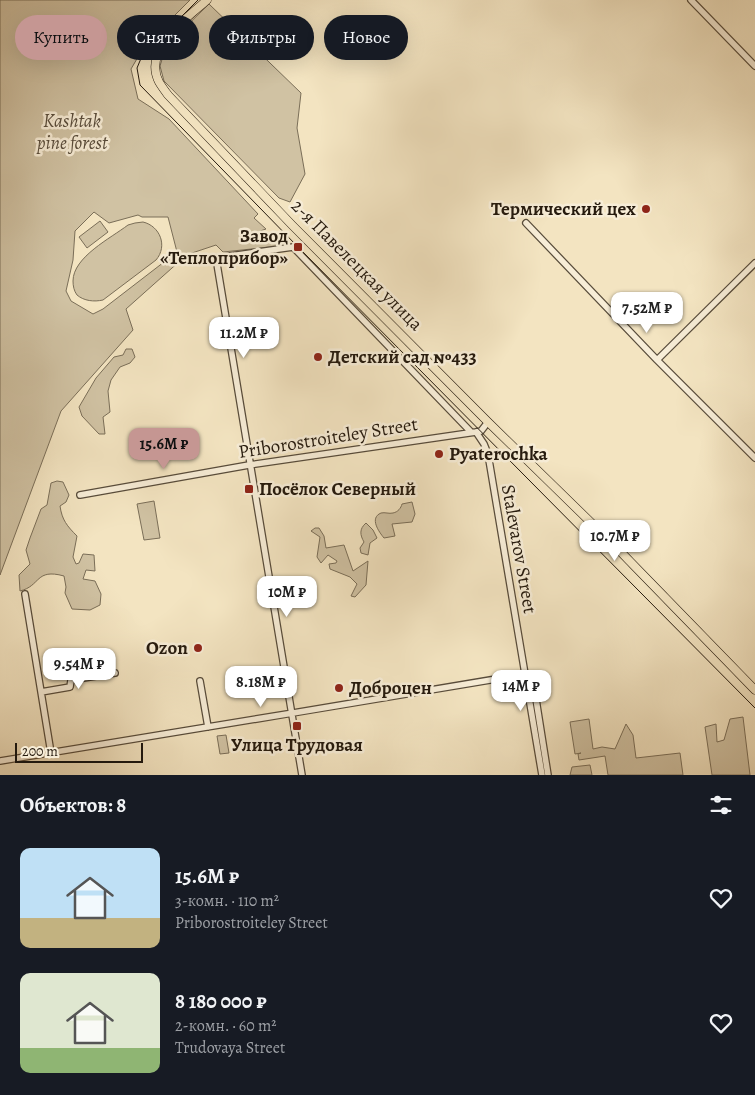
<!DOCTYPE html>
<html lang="ru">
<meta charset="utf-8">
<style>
body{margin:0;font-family:Alegreya,serif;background:#20242c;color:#f1f3f6;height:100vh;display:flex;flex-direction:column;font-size:19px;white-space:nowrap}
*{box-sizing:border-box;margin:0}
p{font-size:16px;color:#9ea1a6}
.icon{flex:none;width:28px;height:28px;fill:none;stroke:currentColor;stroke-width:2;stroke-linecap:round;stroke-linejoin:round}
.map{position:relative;height:775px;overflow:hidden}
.details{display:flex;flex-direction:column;background:#171b24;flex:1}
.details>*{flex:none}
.hud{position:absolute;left:15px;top:15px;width:500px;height:45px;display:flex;gap:10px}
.scale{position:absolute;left:15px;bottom:12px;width:128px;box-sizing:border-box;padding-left:5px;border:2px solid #251a0e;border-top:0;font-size:14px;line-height:18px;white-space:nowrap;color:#251a0e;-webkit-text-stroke:4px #f7edd7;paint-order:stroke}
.price{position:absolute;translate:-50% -42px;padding:0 11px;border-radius:10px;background:#fff;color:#222;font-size:16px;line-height:32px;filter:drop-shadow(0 1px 2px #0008)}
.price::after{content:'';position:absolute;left:50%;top:30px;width:15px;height:11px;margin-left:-8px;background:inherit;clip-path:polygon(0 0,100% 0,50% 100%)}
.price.active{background:#c59692;color:#111}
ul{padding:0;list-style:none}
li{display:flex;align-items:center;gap:15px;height:125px;padding:0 20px}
li span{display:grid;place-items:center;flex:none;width:140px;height:100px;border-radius:10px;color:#555}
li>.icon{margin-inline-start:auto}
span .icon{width:60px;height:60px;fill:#fffc;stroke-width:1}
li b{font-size:21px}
h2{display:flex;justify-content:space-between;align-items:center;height:60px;padding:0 20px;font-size:21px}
.tag{padding:0 18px;border-radius:22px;background:#171b24;box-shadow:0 5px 20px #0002;font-size:18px;line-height:45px}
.tag.active{background:#c59692;color:#111}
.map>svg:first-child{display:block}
</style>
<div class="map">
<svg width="755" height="775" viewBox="0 0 755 775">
<rect width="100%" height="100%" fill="#f3e4c1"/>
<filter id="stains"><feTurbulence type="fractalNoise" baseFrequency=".004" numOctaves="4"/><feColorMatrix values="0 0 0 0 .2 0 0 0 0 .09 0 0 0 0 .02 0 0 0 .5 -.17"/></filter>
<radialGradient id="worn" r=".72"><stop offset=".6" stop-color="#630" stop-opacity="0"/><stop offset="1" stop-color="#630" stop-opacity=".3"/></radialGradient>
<path fill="#d0c2a3" stroke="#7a6e58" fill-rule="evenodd" d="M0 0H190L145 45 131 69 138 99 169 119 258 214 254 218 266 229 243 237 277 233 280 246 223 252 216 245 180 257 181 260 126 309 133 330 61 411 0 575ZM94 212 109 223 138 215 142 217H168L177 252 103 309 93 314 71 301 66 291 73 260 75 231Z
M209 4 301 93 297 128 305 174 290 202 279 198 164 81 160 66 166 46Z
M100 221 108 232 87 248 79 237Z
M143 222C160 226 168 246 156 260L103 300C94 302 84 301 77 295 74 291 73 286 73 281 73 257 111 238 128 225L135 223Z
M126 349H132L135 357 130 363 120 367 111 380 108 391 110 412 103 417 105 434H99L82 416 79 407 96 378 114 357 123 355Z
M57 481 63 482 69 495 66 502 60 506C62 520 67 526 77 536L73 557 76 564 79 563 83 554 94 555 95 571 86 570 83 579 95 581 101 594 100 605 90 610 72 609 65 593 66 587 64 576C35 568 41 586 20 591L19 575 30 564 26 550 30 538 41 509 47 505 51 483Z
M154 501 160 538 144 540 137 504Z
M412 502 415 514 412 522 392 524 395 536 384 538C379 532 369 518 381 513 385 512 389 514 393 513 398 512 401 508 402 504Z
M366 523 373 530 377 538 370 543 368 555 361 553 360 548 364 542C360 535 359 529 366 523Z
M315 528H319L324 536 326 548 344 545 353 571 368 561 366 585 355 597 351 596 357 584 350 577 330 569 329 564 336 563 337 561 328 555 321 563 317 557 320 537 311 531Z
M743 717 750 775H712L705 727 716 724 717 742 724 740 730 719Z
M589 719 593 749 602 747 615 749 626 724 633 735 636 758 680 753 683 775H608L605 756 579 760 578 754 581 753 575 754 570 722Z
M226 735 229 753 220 754 217 736Z
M590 765 592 775H570L572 767Z"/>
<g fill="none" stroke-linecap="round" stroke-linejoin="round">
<defs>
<path id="minor" d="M691 0 755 66
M526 223 657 360 755 458
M657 360 755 263
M476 432 484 444 488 454 542 775
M80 495 249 465 476 432 481 431 488 422
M25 594 51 753
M528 678 535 693 548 775
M200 681 208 727
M41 692 70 687 71 680 115 673
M0 761C175 732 351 704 526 674
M302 775 216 258 293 247 471 432"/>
<path id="major" d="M207 0C186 19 142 49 159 82 162 87 165 91 168 95L292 225 488 422 613 544 755 690"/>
</defs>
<use href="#minor" stroke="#584c3b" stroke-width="8"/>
<use href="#major" stroke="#251a0e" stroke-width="9"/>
<use href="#minor" stroke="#f7edd7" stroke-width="5.5"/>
<use href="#major" stroke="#f3e4c1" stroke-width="8"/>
<path stroke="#251a0e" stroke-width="1" d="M198 0 142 56 137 68 140 85 298 247 755 708"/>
</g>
<g fill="#8f2418" stroke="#f7edd7" stroke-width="2">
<circle cx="646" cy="209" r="5"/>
<rect x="293" y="242" width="10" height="10" rx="2.5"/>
<circle cx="318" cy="357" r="5"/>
<circle cx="439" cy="454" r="5"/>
<rect x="244" y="484" width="10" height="10" rx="2.5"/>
<circle cx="198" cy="648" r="5"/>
<circle cx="339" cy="688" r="5"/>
<rect x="292" y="721" width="10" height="10" rx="2.5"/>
</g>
<g text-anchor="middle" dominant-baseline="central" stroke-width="5" stroke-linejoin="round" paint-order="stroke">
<g font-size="19" font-style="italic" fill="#584c3b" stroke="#f7edd7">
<text x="72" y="121">Kashtak<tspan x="72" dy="22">pine forest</tspan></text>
</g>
<g font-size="19" font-weight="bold" fill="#251a0e" stroke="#f7edd7" text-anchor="start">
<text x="636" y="209" text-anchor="end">Термический цех</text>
<text x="288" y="236" text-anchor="end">Завод<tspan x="288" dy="22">«Теплоприбор»</tspan></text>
<text x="328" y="357">Детский сад №433</text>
<text x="449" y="454">Pyaterochka</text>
<text x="259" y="489">Посёлок Северный</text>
<text x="188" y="648" text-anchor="end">Ozon</text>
<text x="349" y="688">Доброцен</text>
<text x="297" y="745" text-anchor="middle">Улица Трудовая</text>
</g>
<g font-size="19" fill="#251a0e" stroke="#f7edd7">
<text transform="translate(357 265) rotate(45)">2-я Павелецкая улица</text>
<text transform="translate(328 438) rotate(-9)">Priborostroiteley Street</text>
<text transform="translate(519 549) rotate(80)">Stalevarov Street</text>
</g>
</g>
<rect width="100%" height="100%" filter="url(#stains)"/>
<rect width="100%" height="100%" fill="url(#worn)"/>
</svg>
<div class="scale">200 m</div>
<b class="price" style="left:647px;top:334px">7.52M ₽</b>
<b class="price" style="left:244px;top:359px">11.2M ₽</b>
<b class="price active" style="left:164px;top:470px">15.6M ₽</b>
<b class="price" style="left:615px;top:562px">10.7M ₽</b>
<b class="price" style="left:287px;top:618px">10M ₽</b>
<b class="price" style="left:79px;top:690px">9.54M ₽</b>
<b class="price" style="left:261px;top:708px">8.18M ₽</b>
<b class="price" style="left:521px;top:712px">14M ₽</b>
<div class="hud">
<a class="tag active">Купить</a>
<a class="tag">Снять</a>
<a class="tag">Фильтры</a>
<a class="tag">Новое</a>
</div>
</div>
<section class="details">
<h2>Объектов: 8<svg class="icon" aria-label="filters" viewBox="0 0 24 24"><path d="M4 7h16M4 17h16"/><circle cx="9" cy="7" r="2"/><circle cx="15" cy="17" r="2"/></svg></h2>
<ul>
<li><span style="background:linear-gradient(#bfe0f5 70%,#c2b280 0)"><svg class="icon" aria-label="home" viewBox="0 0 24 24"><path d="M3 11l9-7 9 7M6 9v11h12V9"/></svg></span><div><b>15.6M ₽</b><p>3-комн. · 110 m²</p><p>Priborostroiteley Street</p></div><svg class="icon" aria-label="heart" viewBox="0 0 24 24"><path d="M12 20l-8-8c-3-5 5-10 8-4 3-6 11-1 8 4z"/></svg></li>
<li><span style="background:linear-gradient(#dfe7d0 75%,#8fb573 0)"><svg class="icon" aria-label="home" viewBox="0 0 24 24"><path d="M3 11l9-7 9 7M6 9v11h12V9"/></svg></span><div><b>8 180 000 ₽</b><p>2-комн. · 60 m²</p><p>Trudovaya Street</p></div><svg class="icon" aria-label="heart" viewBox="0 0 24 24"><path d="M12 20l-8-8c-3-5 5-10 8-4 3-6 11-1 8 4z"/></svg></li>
</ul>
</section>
